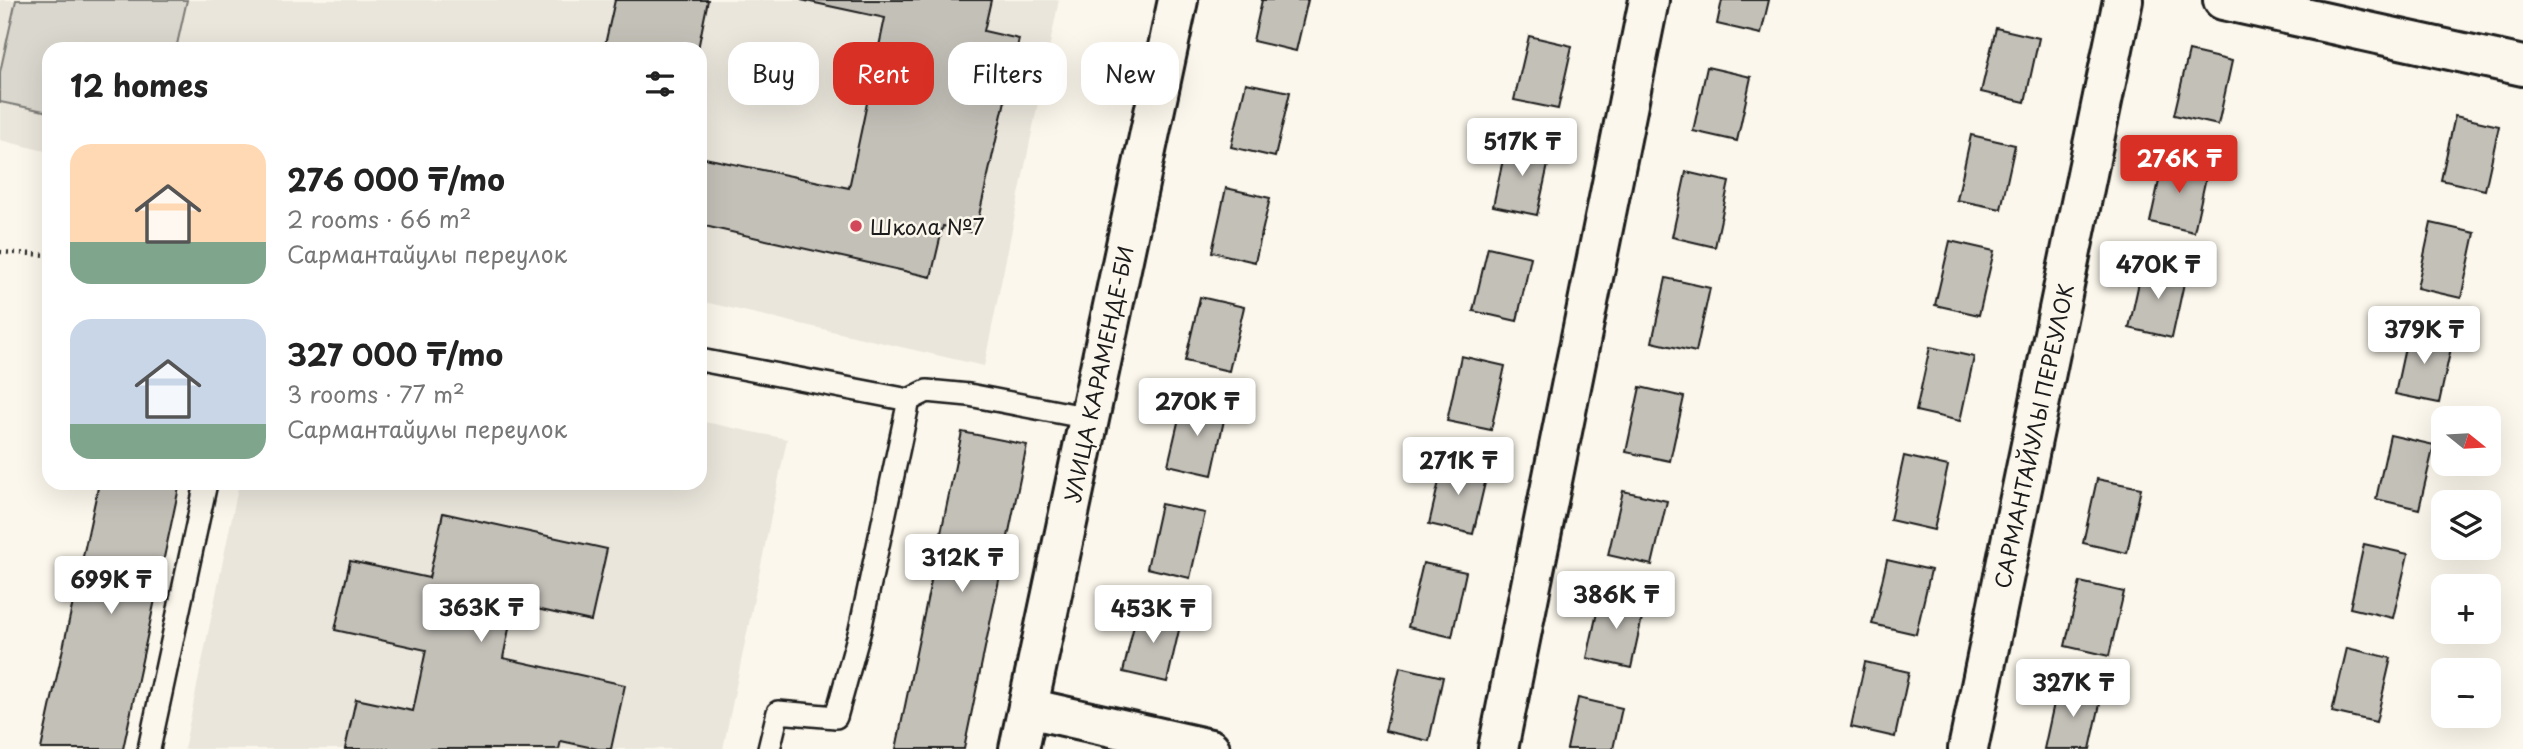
<!DOCTYPE html>
<meta charset="utf-8">
<style>
body{margin:0;font-family:"Playpen Sans",sans-serif;background:#f6f6f6;color:#222;height:100vh;display:flex;flex-direction:column;font-size:26px;white-space:nowrap}
*{box-sizing:border-box;margin:0}
p{font-size:23px;color:#767676}
.icon{flex:none;width:38px;height:38px;fill:none;stroke:currentColor;stroke-width:2;stroke-linecap:round;stroke-linejoin:round}
.map{position:relative;flex:1;overflow:hidden}
.side{position:absolute;left:42px;top:42px;width:665px;height:448px;display:flex;flex-direction:column;background:#fff;border-radius:21px;box-shadow:0 7px 28px #0002}
.side>*{flex:none}
.guide{position:absolute;left:728px;top:42px;width:665px;height:63px;display:flex;gap:14px}
.needle{width:46px;rotate:108deg}
.fabs{position:absolute;left:2431px;top:406px;display:grid;gap:14px}
.fabs a{display:grid;place-items:center;width:70px;height:70px;border-radius:14px;background:#fff;box-shadow:0 7px 28px #0002;font-size:35px}
.price{position:absolute;translate:-50% -60px;padding:0 16px;border-radius:7px;background:#fff;color:#222;font-size:23px;line-height:46px;filter:drop-shadow(0 2px 4px #0008)}
.price::after{content:'';position:absolute;left:50%;top:42px;width:21px;height:16px;margin-left:-10px;background:inherit;clip-path:polygon(0 0,100% 0,50% 100%)}
.price.active{background:#d93025;color:#fff}
ul{padding:0;list-style:none}
li{display:flex;align-items:center;gap:21px;height:175px;padding:0 28px}
li span{display:grid;place-items:center;flex:none;width:196px;height:140px;border-radius:21px;color:#555}
li>.icon{margin-inline-start:auto}
span .icon{width:84px;height:84px;fill:#fffc;stroke-width:1}
li b{font-size:30px}
h2{display:flex;justify-content:space-between;align-items:center;height:84px;padding:0 28px;font-size:30px}
.tag{padding:0 24px;border-radius:21px;background:#fff;box-shadow:0 7px 28px #0002;font-size:24px;line-height:63px}
.tag.active{background:#d93025;color:#fff}
.map>svg:first-child{display:block}
</style>
<div class="map">
<svg width="2523" height="749" viewBox="0 0 2523 749">
<rect width="100%" height="100%" fill="#fbf7ec"/>
<filter id="ink" filterUnits="userSpaceOnUse"><feTurbulence type="fractalNoise" baseFrequency=".0143" numOctaves="2"/><feDisplacementMap in="SourceGraphic" scale="14" xChannelSelector="R" yChannelSelector="G"/><feConvolveMatrix kernelMatrix="1 2 1 2 8 2 1 2 1" color-interpolation-filters="sRGB"/></filter>
<g filter="url(#ink)">
<path fill="#eae6dc" d="M0 0H1059L984 366 700 301V49H49V152L0 140Z
M700 421 787 439 723 749H184L239 483H700Z"/>
<path fill="#dad7ce" stroke="#7b7a75" stroke-width="2" d="M16 0H187L176 49H49V112L0 102V72Z"/>
<path fill="#c3c0b8" stroke="#1c1c1c" stroke-width="2" d="M615 0H708L698 49H604Z
M801 0H991L984 31 1019 39 975 233 943 226 931 277 700 225V157L849 188 885 18Z
M1262 0H1308L1296 51 1253 41Z
M1722 0H1769L1761 34 1717 24Z
M1996 28 2039 38 2025 102 1981 92Z
M1529 36 1572 46 1558 109 1514 100Z
M2189 51 2232 61 2218 125 2174 115Z
M1707 67 1751 77 1737 141 1693 131Z
M1246 83 1290 92 1275 157 1231 147Z
M2455 116 2499 126 2485 190 2441 180Z
M1971 135 2015 145 2001 209 1957 200Z
M1507 141 1551 151 1537 215 1493 206Z
M2164 158 2208 168 2194 232 2150 222Z
M1686 172 1729 182 1715 247 1672 237Z
M1226 188 1270 198 1255 262 1212 252Z
M2431 223 2475 233 2461 298 2417 288Z
M1950 241 1994 251 1979 315 1935 305Z
M1488 247 1531 257 1517 321 1473 311Z
M2143 264 2186 274 2172 338 2129 328Z
M1666 278 1710 288 1696 352 1652 342Z
M1200 297 1244 307 1229 371 1185 361Z
M2409 329 2453 339 2439 403 2395 394Z
M1930 347 1974 357 1960 421 1916 411Z
M1461 356 1505 366 1491 430 1447 421Z
M1640 387 1684 397 1670 461 1626 452Z
M1183 401 1226 411 1212 475 1168 465Z
M962 432 1027 445 964 749H896Z
M2390 435 2434 445 2419 509 2376 499Z
M1904 456 1948 466 1934 530 1890 520Z
M1444 460 1488 470 1473 534 1429 524Z
M2097 479 2141 488 2127 553 2083 543Z
M99 483H180L123 749H41Z
M1623 491 1667 501 1652 565 1608 555Z
M1161 504 1205 513 1190 578 1147 568Z
M443 513 607 549 591 621 514 604 503 658 625 685 611 749H598L561 741 559 749H345L356 699 413 711 426 650 335 630 350 561 429 578Z
M2364 544 2408 554 2393 618 2350 608Z
M1887 560 1931 570 1916 634 1872 624Z
M1423 563 1466 572 1452 637 1408 627Z
M2080 582 2124 592 2109 656 2065 646Z
M1601 594 1645 604 1631 668 1587 658Z
M1138 608 1182 617 1167 682 1123 672Z
M2347 648 2391 658 2376 722 2332 712Z
M1865 662 1909 672 1895 737 1851 727Z
M1400 667 1443 677 1429 741 1385 731Z
M2058 685 2102 695 2090 749H2044Z
M1578 698 1622 708 1613 749H1567Z"/>
<g fill="none" stroke-linecap="round" stroke-linejoin="round">
<defs>
<path id="lane" d="M700 360 909 400
M149 749 206 483
M769 749 778 712 836 717 860 630 909 400 927 391 969 395 1089 418"/>
<path id="street" d="M2223 0 2523 66
M1028 708 1210 749
M1498 749 1649 0
M1968 749 2123 0"/>
<path id="secondary" d="M1019 749 1178 0"/>
</defs>
<use href="#lane" stroke="#1c1c1c" stroke-width="26"/>
<use href="#street" stroke="#1c1c1c" stroke-width="44"/>
<use href="#secondary" stroke="#1c1c1c" stroke-width="44"/>
<path stroke="#1c1c1c" stroke-width="4.5" stroke-dasharray="2 5" stroke-linecap="butt" d="M0 252 49 255"/>
<use href="#lane" stroke="#fbf7ec" stroke-width="21"/>
<use href="#street" stroke="#fbf7ec" stroke-width="38"/>
<use href="#secondary" stroke="#fbf7ec" stroke-width="38"/>
</g>
</g>
<circle fill="#d1495b" stroke="#fbf7ec" stroke-width="2.5" cx="856" cy="226" r="7"/>
<g text-anchor="middle" dominant-baseline="central" stroke-width="5" stroke-linejoin="round" paint-order="stroke">
<g font-size="21" fill="#1c1c1c" stroke="#fbf7ec" text-anchor="start">
<text x="870" y="226">Школа №7</text>
</g>
<g font-size="21" fill="#1c1c1c" stroke="#fbf7ec">
<text transform="translate(1098 374) rotate(-78)">УЛИЦА КАРАМЕНДЕ-БИ</text>
<text transform="translate(2033 436) rotate(-78)">САРМАНТАЙУЛЫ ПЕРЕУЛОК</text>
</g>
</g>
</svg>
<div class="fabs">
<a><svg class="needle" viewBox="-14 -14 28 28"><path d="M0-13l5 13h-10z" fill="#e53935"/><path d="M0 13l5-13h-10z" fill="#767676"/></svg></a>
<a><svg class="icon" aria-label="layers" viewBox="0 0 24 24"><path d="M12 4l9 5-9 5-9-5zM3 14l9 5 9-5"/></svg></a>
<a>+</a>
<a>−</a>
</div>
<b class="price" style="left:1522px;top:178px">517K ₸</b>
<b class="price active" style="left:2179px;top:195px">276K ₸</b>
<b class="price" style="left:2158px;top:301px">470K ₸</b>
<b class="price" style="left:2424px;top:366px">379K ₸</b>
<b class="price" style="left:1197px;top:438px">270K ₸</b>
<b class="price" style="left:1458px;top:497px">271K ₸</b>
<b class="price" style="left:962px;top:594px">312K ₸</b>
<b class="price" style="left:111px;top:616px">699K ₸</b>
<b class="price" style="left:1616px;top:631px">386K ₸</b>
<b class="price" style="left:481px;top:644px">363K ₸</b>
<b class="price" style="left:1153px;top:645px">453K ₸</b>
<b class="price" style="left:2073px;top:719px">327K ₸</b>
<div class="guide">
<a class="tag">Buy</a>
<a class="tag active">Rent</a>
<a class="tag">Filters</a>
<a class="tag">New</a>
</div>
<section class="side">
<h2>12 homes<svg class="icon" aria-label="filters" viewBox="0 0 24 24"><path d="M4 7h16M4 17h16"/><circle cx="9" cy="7" r="2"/><circle cx="15" cy="17" r="2"/></svg></h2>
<ul>
<li><span style="background:linear-gradient(#ffd9b3 70%,#7fa58c 0)"><svg class="icon" aria-label="home" viewBox="0 0 24 24"><path d="M3 11l9-7 9 7M6 9v11h12V9"/></svg></span><div><b>276 000 ₸/mo</b><p>2 rooms · 66 m²</p><p>Сармантайулы переулок</p></div></li>
<li><span style="background:linear-gradient(#c9d6e8 75%,#7fa58c 0)"><svg class="icon" aria-label="home" viewBox="0 0 24 24"><path d="M3 11l9-7 9 7M6 9v11h12V9"/></svg></span><div><b>327 000 ₸/mo</b><p>3 rooms · 77 m²</p><p>Сармантайулы переулок</p></div></li>
</ul>
</section>
</div>
